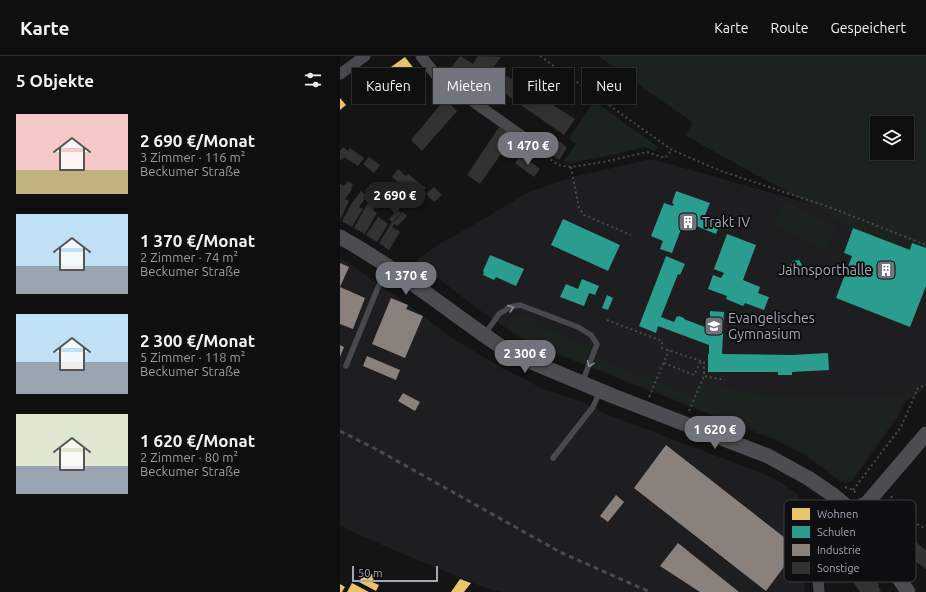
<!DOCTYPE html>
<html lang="de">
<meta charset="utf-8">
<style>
body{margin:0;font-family:Ubuntu,sans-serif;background:#181818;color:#f1f3f6;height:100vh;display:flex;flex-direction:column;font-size:15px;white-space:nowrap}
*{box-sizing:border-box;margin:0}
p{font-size:13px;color:#9b9c9e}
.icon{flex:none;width:22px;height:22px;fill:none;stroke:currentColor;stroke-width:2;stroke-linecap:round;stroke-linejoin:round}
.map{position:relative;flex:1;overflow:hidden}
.sheet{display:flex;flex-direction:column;background:#0f0f0f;width:340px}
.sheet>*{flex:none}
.banner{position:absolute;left:12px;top:12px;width:380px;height:36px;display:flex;gap:8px}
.tools{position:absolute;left:530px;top:60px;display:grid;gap:8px}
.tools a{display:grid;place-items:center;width:44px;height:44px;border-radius:0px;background:#0f0f0f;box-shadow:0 2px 6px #0003,0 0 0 1px #2f2f2f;font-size:20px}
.scale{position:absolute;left:12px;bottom:10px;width:86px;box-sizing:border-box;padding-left:4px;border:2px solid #a4a8b6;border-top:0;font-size:11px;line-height:14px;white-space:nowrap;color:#a4a8b6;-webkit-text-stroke:3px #0e0e10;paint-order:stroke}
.price{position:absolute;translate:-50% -34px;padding:0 9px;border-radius:14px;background:#72747d;color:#fff;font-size:13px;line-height:26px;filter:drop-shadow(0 1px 2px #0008)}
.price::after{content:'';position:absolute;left:50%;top:24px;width:12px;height:9px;margin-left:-6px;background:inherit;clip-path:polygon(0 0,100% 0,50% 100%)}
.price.selected{background:#222;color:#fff}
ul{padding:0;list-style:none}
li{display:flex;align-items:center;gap:12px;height:100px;padding:0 16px}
li span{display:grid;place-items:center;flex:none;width:112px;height:80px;border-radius:0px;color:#555}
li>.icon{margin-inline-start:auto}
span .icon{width:48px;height:48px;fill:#fffc;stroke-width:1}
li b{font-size:17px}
h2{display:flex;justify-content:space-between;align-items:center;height:48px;padding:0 16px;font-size:17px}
.tag{padding:0 14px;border-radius:0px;background:#0f0f0f;box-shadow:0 2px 6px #0003,0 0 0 1px #2f2f2f;font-size:14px;line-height:36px}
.tag.selected{background:#72747d;color:#fff}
header{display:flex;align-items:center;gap:24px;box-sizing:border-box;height:56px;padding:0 20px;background:#0f0f0f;border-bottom:1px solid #2f2f2f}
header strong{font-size:19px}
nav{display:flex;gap:22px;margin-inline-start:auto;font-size:14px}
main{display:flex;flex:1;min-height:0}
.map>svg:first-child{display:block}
</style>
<header>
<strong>Karte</strong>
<nav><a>Karte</a><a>Route</a><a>Gespeichert</a></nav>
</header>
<main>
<section class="sheet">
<h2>5 Objekte<svg class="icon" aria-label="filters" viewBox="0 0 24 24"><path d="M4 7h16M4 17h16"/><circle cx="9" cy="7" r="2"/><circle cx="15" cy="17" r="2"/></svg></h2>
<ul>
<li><span style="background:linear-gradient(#f6c9c9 70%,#c2b280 0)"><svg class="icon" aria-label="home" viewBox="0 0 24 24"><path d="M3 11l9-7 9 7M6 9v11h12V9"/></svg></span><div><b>2 690 €/Monat</b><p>3 Zimmer · 116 m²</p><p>Beckumer Straße</p></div></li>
<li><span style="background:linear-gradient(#bfe0f5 65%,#9aa5b1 0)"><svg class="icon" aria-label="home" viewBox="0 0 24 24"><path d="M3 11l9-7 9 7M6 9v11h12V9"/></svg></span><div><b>1 370 €/Monat</b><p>2 Zimmer · 74 m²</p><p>Beckumer Straße</p></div></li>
<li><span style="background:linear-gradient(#bfe0f5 60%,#9aa5b1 0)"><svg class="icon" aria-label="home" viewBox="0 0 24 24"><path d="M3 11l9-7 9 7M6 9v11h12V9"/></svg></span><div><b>2 300 €/Monat</b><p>5 Zimmer · 118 m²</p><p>Beckumer Straße</p></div></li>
<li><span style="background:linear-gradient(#dfe7d0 65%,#9aa5b1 0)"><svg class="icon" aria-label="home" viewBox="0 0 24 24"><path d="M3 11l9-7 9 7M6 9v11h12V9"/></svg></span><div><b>1 620 €/Monat</b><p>2 Zimmer · 80 m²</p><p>Beckumer Straße</p></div></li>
</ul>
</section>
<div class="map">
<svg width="586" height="536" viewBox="0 0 586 536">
<rect width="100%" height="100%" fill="#141414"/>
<path fill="#1e1e20" d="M312 103 513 160 586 187V332L566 345 557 362 513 424 507 427 500 425 463 398 440 386 186 286 138 253 95 220 76 204 104 185 137 167 187 137 229 122Z
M0 203 7 206 86 262 106 278 157 309 201 332 244 347 266 358 432 421 458 438V457L460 487 465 536H161L143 531 49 492 0 470Z"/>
<path fill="#1c231e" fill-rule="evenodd" d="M258 0H586V212L346 80 352 66ZM537 67H567V97H537Z
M254 45 318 91 315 95 305 91 263 101 230 107 224 105 236 88 229 82Z
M445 145 496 170 484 194 433 169Z
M186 257 191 258 196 269 244 289 254 284 245 307 187 284 167 270C172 263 178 259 186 257Z
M258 303 352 340 361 322C378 329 395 335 413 338 423 340 434 340 445 341L543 342 559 339 562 340 564 343 555 361 512 422 507 424 501 423 464 396 440 383 255 311Z"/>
<path fill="#e9c46a" d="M65 1 75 14 53 29 52 27 27 45 17 32 42 14 44 16Z
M0 42 6 49 0 54Z
M25 515 35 520 32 526 39 529 36 535 19 526Z
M120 523 131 527 124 536H111Z
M12 527 29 536H7Z
M0 528 5 531 2 536H0Z"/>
<path fill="#2a9d8f" d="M336 135 370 147 365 159 381 165 376 178 351 168 348 170 343 168 332 197 320 193 323 185 311 180 324 147 333 150 334 148 332 147Z
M223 163 280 189 268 215 211 189Z
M513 172 570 194 572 187 586 192V230L570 271 496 242 512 200 504 197Z
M387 178 416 189 403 224 420 231 418 237 429 241 424 254 405 247 403 250 386 243 387 240 368 233 373 219 381 222 384 217 374 213Z
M150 199 184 213 176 230 156 221 154 224 143 219 144 216 143 215Z
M326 200 345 208 340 219 338 218 321 261 334 266 337 260 338 261 339 260 344 262V263L370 273V255L384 256 382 298 452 299 488 297 489 314 452 316V319H438V316H368V298H369V289L318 270 316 277 299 270Z
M459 204 462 209 459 214 454 215 450 210 453 205Z
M242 223 259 230 255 239 249 237 244 250 220 241 226 228 238 233Z
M267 239 273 242 268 254 262 252Z"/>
<path fill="#8a817c" d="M0 207 9 211 0 231Z
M0 231 25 242 13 273 0 268Z
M51 242 68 249 66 253 83 260 65 302 32 288Z
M0 289 4 291 0 301Z
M27 300 60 314 56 324 23 310Z
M63 337 80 346 75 355 58 345Z
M326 389 458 492 426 535 294 432Z
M276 439 284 446 268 466 260 460Z
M338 487 399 536H360L320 510Z"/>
<path fill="#323233" d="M120 0 133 8 138 0 161 1 148 19 150 20 138 36 114 20 115 19 109 15Z
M167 20 235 63 224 79 158 33Z
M105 43 117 55 82 95 71 84Z
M159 71 173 81 140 128 127 119Z
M219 85 227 92 219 104 210 98Z
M3 91 8 95 10 92 24 102 18 110 4 101 2 104 0 103V95Z
M181 99 200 113 194 121 175 107Z
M29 101 40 109 34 117 23 108Z
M58 113 66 120 68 118 86 132 79 139 62 125 60 128 52 121Z
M8 125 13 128 11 132 12 133 5 143 9 145 0 164V128L4 130Z
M38 126 43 131 33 143 38 148 33 154 37 157 25 178 14 172 26 150 32 144 27 140Z
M94 131 102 139 94 146 86 138Z
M21 135 26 139 24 142 25 143 19 151 23 153 12 171 2 165 12 147Z
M46 142 51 145 46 151 41 147Z
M56 155 57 156 59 155 61 157 52 166 49 163Z
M63 156 67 160 57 170 54 168 52 171 60 176 49 194 39 187 52 166H53Z
M38 161 48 168 37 186 26 179Z
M572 483 586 494V513L563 496Z
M526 512 529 516H530L539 529 538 530 541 535 539 536H520L514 527 516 525 514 523 520 519 519 517Z"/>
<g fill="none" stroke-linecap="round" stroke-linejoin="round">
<path stroke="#4a4a4f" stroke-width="2" stroke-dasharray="2 3" stroke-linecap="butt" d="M200 0 332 94 381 115 489 151 586 189
M207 100 209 102 218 109 231 111 264 106 307 96 325 102 332 94
M231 111 239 152 244 159 291 179
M267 264 322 285V292L364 306V320L385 324
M324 307 354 319 361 305
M309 341 329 294
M349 355 364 320
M505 431 513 434 517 438
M513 434 561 371 578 332 586 329
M547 451 553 438
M536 455 543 461
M540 470 547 451 586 473"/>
<path stroke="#48494d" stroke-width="5.5" d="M145 278 159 258 170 251 180 249 238 271 251 279 257 288 242 327
M6 310 39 229 49 212
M213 402 253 351 260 335"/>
<path stroke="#48494d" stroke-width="11" d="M81 0 96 19 200 93
M0 18 25 0
M479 536C477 509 473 485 496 465 501 462 507 459 512 455"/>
<path stroke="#4c4d51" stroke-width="15" d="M0 181C51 209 97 246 144 279L160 290 175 298 194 307 273 340 428 400 468 422 493 439 512 455 532 481 568 536
M512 455 527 447 586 378"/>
<path stroke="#484a4d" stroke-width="3" stroke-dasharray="5 4" stroke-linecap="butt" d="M0 375 34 392 220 496 269 518 310 536"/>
</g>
<defs><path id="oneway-chevron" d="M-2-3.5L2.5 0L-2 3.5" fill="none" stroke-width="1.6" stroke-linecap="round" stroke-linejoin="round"/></defs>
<g stroke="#888c96">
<use href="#oneway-chevron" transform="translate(171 252) rotate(-20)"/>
<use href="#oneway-chevron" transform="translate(250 308) rotate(111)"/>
</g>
<defs>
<symbol id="building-square" viewBox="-11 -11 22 22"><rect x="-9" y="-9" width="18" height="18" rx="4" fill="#72747d" stroke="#0e0e10"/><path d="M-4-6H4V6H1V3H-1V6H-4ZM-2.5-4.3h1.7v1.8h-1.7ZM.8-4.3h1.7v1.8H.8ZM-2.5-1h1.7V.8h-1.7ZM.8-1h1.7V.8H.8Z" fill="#fff"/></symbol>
<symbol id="school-square" viewBox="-11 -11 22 22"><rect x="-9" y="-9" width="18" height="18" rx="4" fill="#72747d" stroke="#0e0e10"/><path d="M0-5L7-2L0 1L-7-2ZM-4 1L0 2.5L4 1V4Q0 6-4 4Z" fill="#fff"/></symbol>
</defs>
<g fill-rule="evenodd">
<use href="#building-square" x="337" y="155" width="22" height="22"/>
<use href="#building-square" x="535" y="203" width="22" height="22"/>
<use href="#school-square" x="363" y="259" width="22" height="22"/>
</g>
<g text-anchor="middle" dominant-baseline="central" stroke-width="4" stroke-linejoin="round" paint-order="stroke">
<g font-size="14" fill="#a4a8b6" stroke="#0e0e10" text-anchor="start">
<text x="362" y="166">Trakt IV</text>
<text x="532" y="214" text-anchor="end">Jahnsporthalle</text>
<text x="388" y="262">Evangelisches<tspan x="388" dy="16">Gymnasium</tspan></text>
</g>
</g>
<rect x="444" y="444" width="132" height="82" rx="6" fill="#0e0e10" stroke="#3b3c42" stroke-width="1"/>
<rect x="452" y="452" width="18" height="12" fill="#e9c46a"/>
<rect x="452" y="470" width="18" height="12" fill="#2a9d8f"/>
<rect x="452" y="488" width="18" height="12" fill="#8a817c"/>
<rect x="452" y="506" width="18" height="12" fill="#323233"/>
<g font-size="11" fill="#a4a8b6">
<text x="477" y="462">Wohnen</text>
<text x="477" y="480">Schulen</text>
<text x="477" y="498">Industrie</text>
<text x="477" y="516">Sonstige</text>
</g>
</svg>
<div class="tools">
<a><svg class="icon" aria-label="layers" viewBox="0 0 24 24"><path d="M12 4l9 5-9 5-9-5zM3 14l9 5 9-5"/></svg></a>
</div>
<div class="scale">50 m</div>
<b class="price" style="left:188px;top:110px">1 470 €</b>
<b class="price selected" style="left:55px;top:160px">2 690 €</b>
<b class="price" style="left:66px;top:240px">1 370 €</b>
<b class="price" style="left:185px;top:318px">2 300 €</b>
<b class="price" style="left:375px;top:394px">1 620 €</b>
<div class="banner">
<a class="tag">Kaufen</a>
<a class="tag selected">Mieten</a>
<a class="tag">Filter</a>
<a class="tag">Neu</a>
</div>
</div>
</main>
